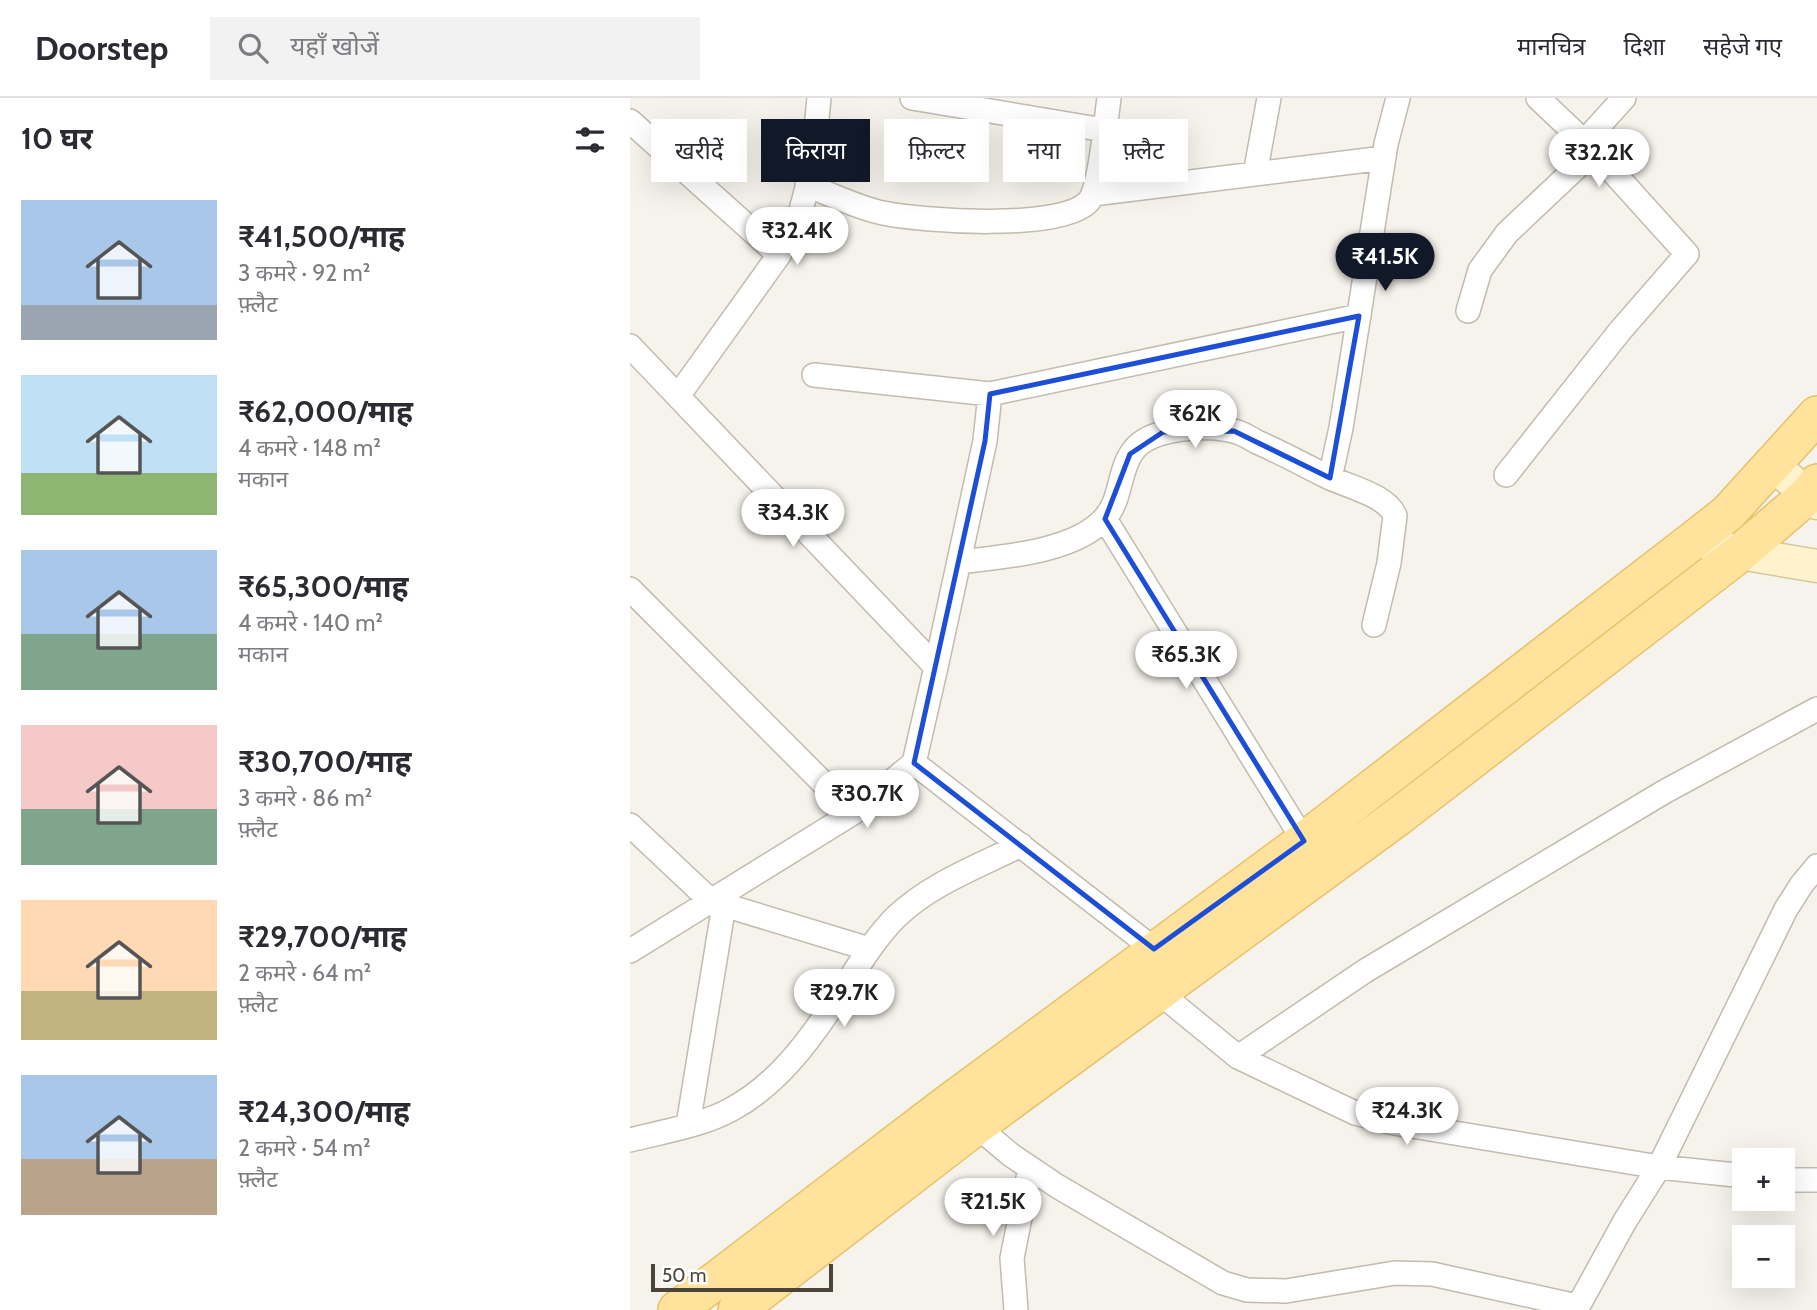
<!DOCTYPE html>
<html lang="hi">
<meta charset="utf-8">
<style>
body{margin:0;font-family:Cabin,"Noto Sans Devanagari",sans-serif;background:#f2f2f3;color:#2b2b33;height:100vh;display:flex;flex-direction:column;font-size:26px;white-space:nowrap}
*{box-sizing:border-box;margin:0}
p{font-size:23px;color:#7c7c81}
.icon{flex:none;width:38px;height:38px;fill:none;stroke:currentColor;stroke-width:2;stroke-linecap:round;stroke-linejoin:round}
.map{position:relative;flex:1;overflow:hidden}
.sheet{display:flex;flex-direction:column;background:#fff;width:630px}
.sheet>*{flex:none}
.top-card{position:absolute;left:21px;top:21px;width:665px;height:63px;display:flex;gap:14px}
.buttons{position:absolute;left:1102px;top:1050px;display:grid;gap:14px}
.buttons a{display:grid;place-items:center;width:63px;height:63px;border-radius:0px;background:#fff;box-shadow:0 7px 28px #0002;font-size:35px}
.scale{position:absolute;left:21px;bottom:18px;width:182px;box-sizing:border-box;padding-left:7px;border:4px solid #4b4439;border-top:0;font-size:19px;line-height:24px;white-space:nowrap;color:#4b4439;-webkit-text-stroke:5px #fff;paint-order:stroke}
.price{position:absolute;translate:-50% -60px;padding:0 16px;border-radius:24px;background:#fff;color:#222;font-size:23px;line-height:46px;filter:drop-shadow(0 2px 4px #0008)}
.price::after{content:'';position:absolute;left:50%;top:42px;width:21px;height:16px;margin-left:-10px;background:inherit;clip-path:polygon(0 0,100% 0,50% 100%)}
.price.current{background:#111827;color:#fff}
ul{padding:0;list-style:none}
li{display:flex;align-items:center;gap:21px;height:175px;padding:0 21px}
li span{display:grid;place-items:center;flex:none;width:196px;height:140px;border-radius:0px;color:#555}
li>.icon{margin-inline-start:auto}
span .icon{width:84px;height:84px;fill:#fffc;stroke-width:1}
li b{font-size:30px}
h2{display:flex;justify-content:space-between;align-items:center;height:84px;padding:0 21px;font-size:30px}
.chip{padding:0 24px;border-radius:0px;background:#fff;box-shadow:0 7px 28px #0002;font-size:24px;line-height:63px}
.chip.current{background:#111827;color:#fff}
header{display:flex;align-items:center;gap:42px;box-sizing:border-box;height:98px;padding:0 35px;background:#fff;border-bottom:2px solid #e1e1e2}
header strong{font-size:33px}
nav{display:flex;gap:38px;margin-inline-start:auto;font-size:24px}
.search{width:490px;height:63px;background:#f2f2f3;display:flex;align-items:center;gap:18px;box-sizing:border-box;padding:0 24px;border-radius:0px;color:#7c7c81;font-size:26px}
main{display:flex;flex:1;min-height:0}
.map>svg:first-child{display:block}
</style>
<header>
<strong>Doorstep</strong>
<div class="search"><svg class="icon" aria-label="search" viewBox="0 0 24 24"><circle cx="10" cy="10" r="6"/><path d="M15 15l6 6"/></svg>यहाँ खोजें</div>
<nav><a>मानचित्र</a><a>दिशा</a><a>सहेजे गए</a></nav>
</header>
<main>
<section class="sheet">
<h2>10 घर<svg class="icon" aria-label="filters" viewBox="0 0 24 24"><path d="M4 7h16M4 17h16"/><circle cx="9" cy="7" r="2"/><circle cx="15" cy="17" r="2"/></svg></h2>
<ul>
<li><span style="background:linear-gradient(#a9c7e8 75%,#9aa5b1 0)"><svg class="icon" aria-label="home" viewBox="0 0 24 24"><path d="M3 11l9-7 9 7M6 9v11h12V9"/></svg></span><div><b>₹41,500/माह</b><p>3 कमरे · 92 m²</p><p>फ़्लैट</p></div></li>
<li><span style="background:linear-gradient(#bfe0f5 70%,#8fb573 0)"><svg class="icon" aria-label="home" viewBox="0 0 24 24"><path d="M3 11l9-7 9 7M6 9v11h12V9"/></svg></span><div><b>₹62,000/माह</b><p>4 कमरे · 148 m²</p><p>मकान</p></div></li>
<li><span style="background:linear-gradient(#a9c7e8 60%,#7fa58c 0)"><svg class="icon" aria-label="home" viewBox="0 0 24 24"><path d="M3 11l9-7 9 7M6 9v11h12V9"/></svg></span><div><b>₹65,300/माह</b><p>4 कमरे · 140 m²</p><p>मकान</p></div></li>
<li><span style="background:linear-gradient(#f6c9c9 60%,#7fa58c 0)"><svg class="icon" aria-label="home" viewBox="0 0 24 24"><path d="M3 11l9-7 9 7M6 9v11h12V9"/></svg></span><div><b>₹30,700/माह</b><p>3 कमरे · 86 m²</p><p>फ़्लैट</p></div></li>
<li><span style="background:linear-gradient(#ffd9b3 65%,#c2b280 0)"><svg class="icon" aria-label="home" viewBox="0 0 24 24"><path d="M3 11l9-7 9 7M6 9v11h12V9"/></svg></span><div><b>₹29,700/माह</b><p>2 कमरे · 64 m²</p><p>फ़्लैट</p></div></li>
<li><span style="background:linear-gradient(#a9c7e8 60%,#b9a48a 0)"><svg class="icon" aria-label="home" viewBox="0 0 24 24"><path d="M3 11l9-7 9 7M6 9v11h12V9"/></svg></span><div><b>₹24,300/माह</b><p>2 कमरे · 54 m²</p><p>फ़्लैट</p></div></li>
</ul>
</section>
<div class="map">
<svg width="1187" height="1212" viewBox="0 0 1187 1212">
<rect width="100%" height="100%" fill="#f6f3ec"/>
<g fill="none" stroke-linecap="round" stroke-linejoin="round">
<defs>
<path id="street" d="M282 0 474 32
M0 23 149 157
M954 44 994 0
M625 76 639 0
M177 87C202 97 228 110 253 115 292 123 430 133 458 104 470 92 476 21 479 0
M463 96 754 60
M838 213 850 172 877 135 964 53
M0 248 306 569 284 665
M184 277 360 296 729 218
M48 298 149 157 171 112 182 71 189 0
M876 377 990 233 1057 156 964 53 908 0
M700 380 711 330 756 46 768 0
M475 421 674 743
M329 464C372 459 444 454 474 421 492 402 488 373 503 353 520 329 577 326 603 333 611 334 620 340 627 344 650 354 672 366 694 377 714 388 757 396 765 418L759 465 744 527
M0 491 223 715 284 665 524 851
M306 569 355 343 360 296
M0 727 81 803 239 851
M0 853 223 715
M520 887 608 959 725 1015 764 1025 1029 1069 1115 1078
M608 959 735 873 1034 694 1187 611
M337 1020 381 1057 427 1088 593 1185 617 1192 656 1193 765 1175 802 1176 947 1208
M58 1027 94 807
M0 1042C32 1034 74 1027 102 1011 146 987 177 946 204 905 224 876 241 844 266 819 300 786 349 768 391 747
M1153 1082H1187
M386 1212 382 1160 400 1070
M946 1212 995 1123 1029 1069 1156 811 1172 786 1187 768"/>
<path id="secondary" d="M1142 366 1187 405
M1065 441 1110 455 1187 468"/>
<path id="primary" d="M47 1212 319 1005 674 743 1065 441 1098 415 1187 317
M107 1212 346 1028 769 718 1110 455 1178 397 1187 385"/>
</defs>
<use href="#street" stroke="#c2bbae" stroke-width="26"/>
<use href="#secondary" stroke="#d6c79b" stroke-width="35"/>
<use href="#primary" stroke="#e6c16a" stroke-width="40"/>
<use href="#street" stroke="#fff" stroke-width="23"/>
<use href="#secondary" stroke="#fff3cd" stroke-width="32"/>
<use href="#primary" stroke="#ffe39c" stroke-width="37"/>
</g>
<path fill="none" stroke="#1d4ed8" stroke-width="5" stroke-linejoin="round" d="M729 218 700 380 604 333 533 334 500 356 475 421 674 743 524 851 284 665 355 343 360 296Z"/>
</svg>
<div class="buttons">
<a>+</a>
<a>−</a>
</div>
<div class="scale">50 m</div>
<b class="price" style="left:969px;top:91px">₹32.2K</b>
<b class="price" style="left:167px;top:169px">₹32.4K</b>
<b class="price current" style="left:755px;top:195px">₹41.5K</b>
<b class="price" style="left:565px;top:352px">₹62K</b>
<b class="price" style="left:163px;top:451px">₹34.3K</b>
<b class="price" style="left:556px;top:593px">₹65.3K</b>
<b class="price" style="left:237px;top:732px">₹30.7K</b>
<b class="price" style="left:214px;top:931px">₹29.7K</b>
<b class="price" style="left:777px;top:1049px">₹24.3K</b>
<b class="price" style="left:363px;top:1140px">₹21.5K</b>
<div class="top-card">
<a class="chip">खरीदें</a>
<a class="chip current">किराया</a>
<a class="chip">फ़िल्टर</a>
<a class="chip">नया</a>
<a class="chip">फ़्लैट</a>
</div>
</div>
</main>
